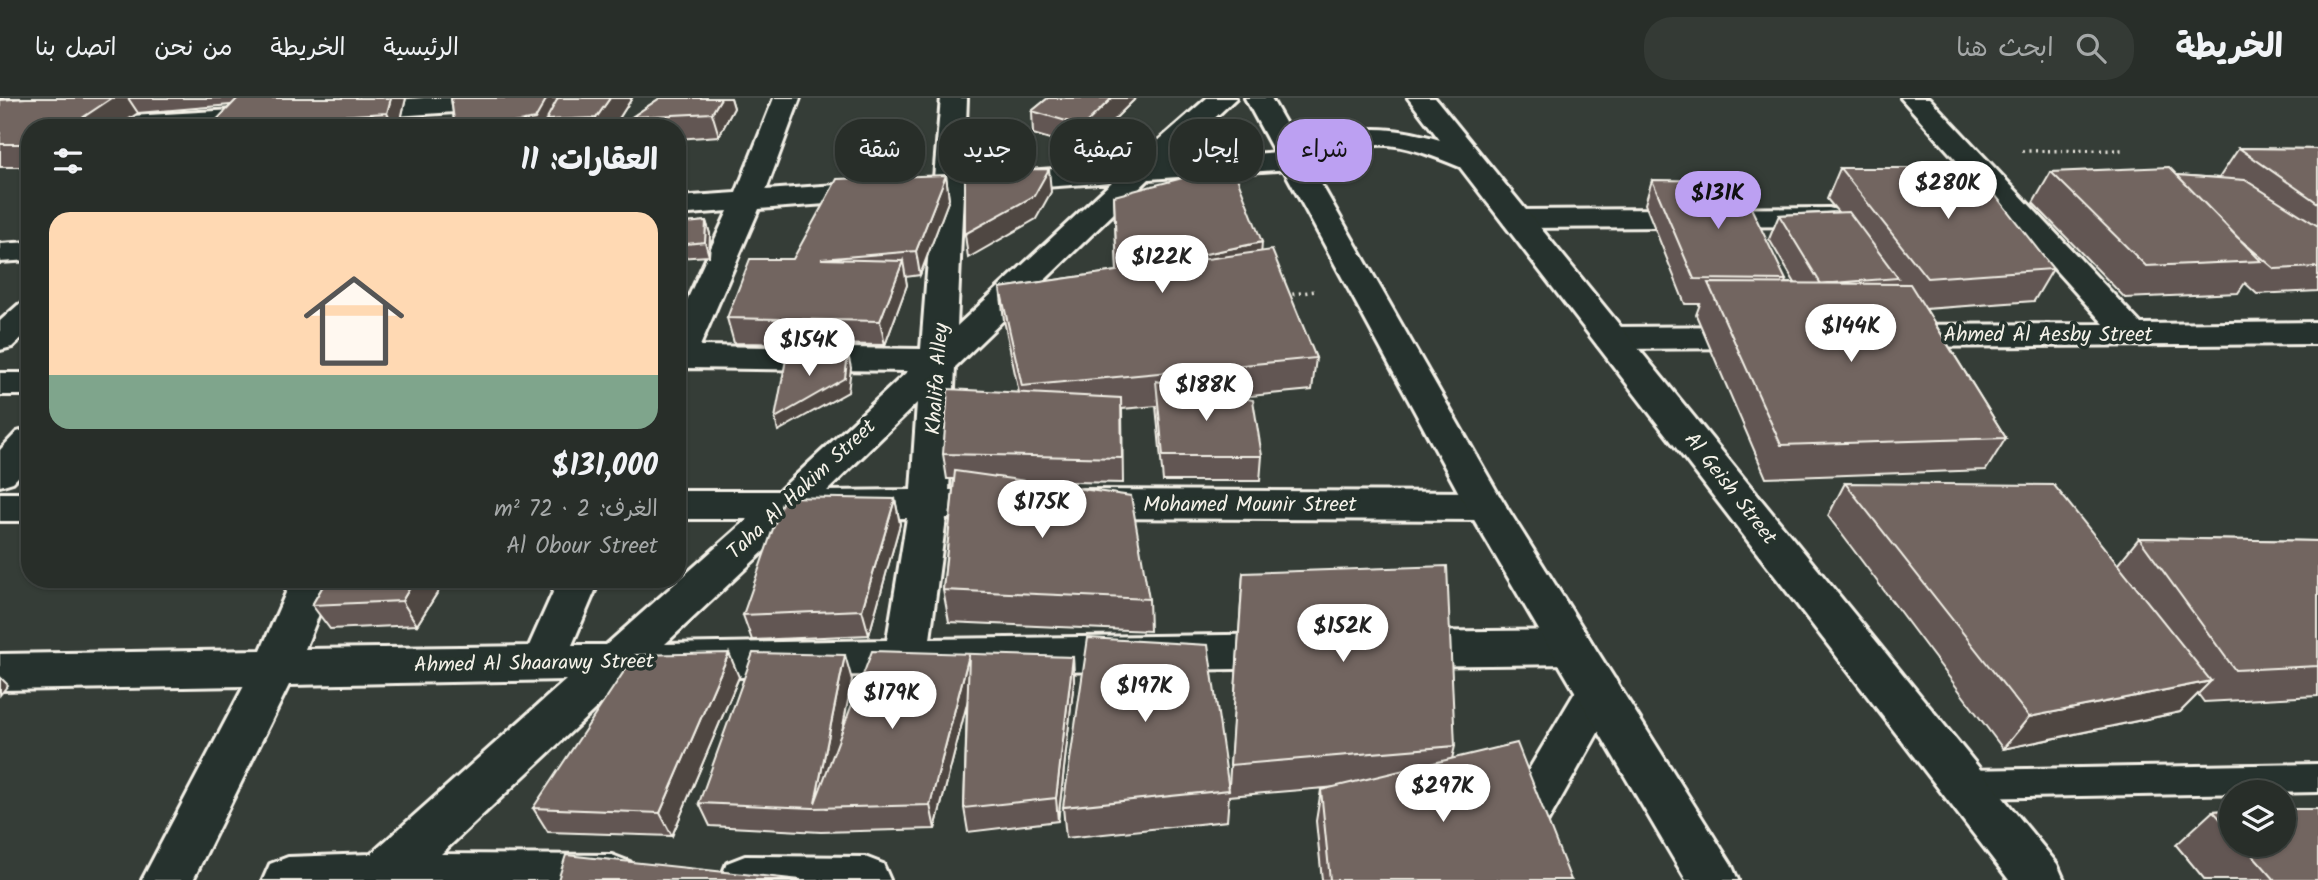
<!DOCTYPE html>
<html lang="ar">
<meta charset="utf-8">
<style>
body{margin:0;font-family:Kalam,"Playpen Sans Arabic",sans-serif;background:#343a35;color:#f1f3f6;direction:rtl;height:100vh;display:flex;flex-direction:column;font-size:26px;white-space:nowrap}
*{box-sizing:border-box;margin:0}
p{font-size:23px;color:#a5a8a8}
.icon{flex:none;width:38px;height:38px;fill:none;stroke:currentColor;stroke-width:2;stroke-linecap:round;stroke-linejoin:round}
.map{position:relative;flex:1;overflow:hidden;direction:ltr}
.side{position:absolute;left:21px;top:21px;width:665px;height:469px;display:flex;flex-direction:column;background:#282e29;border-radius:28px;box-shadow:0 2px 5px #0004,0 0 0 2px #444a46;direction:rtl}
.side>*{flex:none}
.guide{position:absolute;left:707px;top:21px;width:665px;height:63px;direction:rtl;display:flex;gap:14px}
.buttons{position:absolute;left:2219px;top:682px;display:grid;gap:14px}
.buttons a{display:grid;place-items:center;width:77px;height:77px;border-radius:50%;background:#282e29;box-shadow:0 2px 5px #0004,0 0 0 2px #444a46;font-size:35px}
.price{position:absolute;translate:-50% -60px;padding:0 16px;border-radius:24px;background:#fff;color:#222;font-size:23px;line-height:46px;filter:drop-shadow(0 2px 4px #0008)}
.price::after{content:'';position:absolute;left:50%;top:42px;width:21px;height:16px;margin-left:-10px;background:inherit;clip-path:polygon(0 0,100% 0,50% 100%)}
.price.current{background:#bca0f2;color:#111}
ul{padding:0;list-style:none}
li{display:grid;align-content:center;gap:14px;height:371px;padding:0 28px}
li+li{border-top:2px solid #444a46}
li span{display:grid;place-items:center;height:217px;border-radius:21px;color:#555}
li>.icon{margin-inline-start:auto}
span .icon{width:126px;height:126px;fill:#fffc;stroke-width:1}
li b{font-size:30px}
h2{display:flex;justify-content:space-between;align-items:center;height:84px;padding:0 28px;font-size:30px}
.chip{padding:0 24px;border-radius:28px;background:#282e29;box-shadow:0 2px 5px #0004,0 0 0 2px #444a46;font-size:24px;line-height:63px}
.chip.current{background:#bca0f2;color:#111}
header{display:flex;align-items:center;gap:42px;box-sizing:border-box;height:98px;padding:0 35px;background:#282e29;border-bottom:2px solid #444a46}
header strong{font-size:33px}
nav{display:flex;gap:38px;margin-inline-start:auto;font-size:24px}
.search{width:490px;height:63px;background:#343a35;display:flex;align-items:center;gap:18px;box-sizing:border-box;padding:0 24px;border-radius:28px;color:#a5a8a8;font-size:26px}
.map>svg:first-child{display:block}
</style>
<header>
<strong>الخريطة</strong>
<div class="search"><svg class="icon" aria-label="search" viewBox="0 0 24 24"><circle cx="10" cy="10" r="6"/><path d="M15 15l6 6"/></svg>ابحث هنا</div>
<nav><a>الرئيسية</a><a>الخريطة</a><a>من نحن</a><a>اتصل بنا</a></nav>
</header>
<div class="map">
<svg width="2318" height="782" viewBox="0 0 2318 782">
<rect width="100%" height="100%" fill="#353d37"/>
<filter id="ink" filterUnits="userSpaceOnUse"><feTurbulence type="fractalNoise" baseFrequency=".0143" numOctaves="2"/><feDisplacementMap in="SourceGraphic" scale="14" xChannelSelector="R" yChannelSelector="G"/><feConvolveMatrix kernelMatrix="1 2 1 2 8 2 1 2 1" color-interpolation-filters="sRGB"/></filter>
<g filter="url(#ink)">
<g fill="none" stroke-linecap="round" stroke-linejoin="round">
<defs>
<path id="lane" d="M2318 666V694L1963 700 1952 696 1947 686 1952 676 1963 672Z"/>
<path id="street" d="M424 0H558L554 6 545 8 351 21 341 19 337 13 341 7 351 5Z
M774 0H800L766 92 934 80 941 0H967L964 78 1133 65 1207 0H1236L1170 62 1292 53 1302 56 1306 62 1302 68 1292 71 1149 81 955 269 949 392H1004L1018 396 1023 406 1018 416 1004 420H946L930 541 1289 536 1304 541 1311 553 1304 565 1289 570 627 581 441 756 612 757 630 764 636 782H263L270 766 288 759 371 756 566 582 289 587 193 782H142L244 588 0 592V556L261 552 292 481H333L305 551 529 548 559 481H600L572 547H606L748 421H677V393H779L908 273 688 270 677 273V224L728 113 677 117V99L736 95ZM1112 84 957 228 963 95ZM933 98 921 251 700 248 759 111ZM917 305 911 392 827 393ZM907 420 887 542 665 546 798 421Z
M1901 0H1929L2141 226 2318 224V246L1890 249 1878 245 1873 238 1878 231 1890 227 2104 226 2015 127H1959L1948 124 1944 118 1948 112 1998 109Z
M270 10 280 12 284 18 280 24 209 30H48L52 24 62 22Z
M1829 110 1840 113 1844 119 1840 125 1829 128 1516 130 1505 127 1501 121 1505 115 1516 112Z
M30 144V162L0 164V146Z
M30 204V232L12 249 0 252V223L18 207Z
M1759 228 1771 232 1776 239 1771 246 1759 250 1610 251 1598 248 1593 240 1598 232 1610 229Z
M0 275H30V297H0Z
M30 330V367L13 384 0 388V352L17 334Z
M1082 392 1486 394 1500 398 1506 408 1500 418 1486 422 1082 420 1068 416 1063 406 1068 396Z
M0 395H30V423H0Z
M1572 532 1587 537 1594 549 1587 561 1572 566 1398 568 1383 563 1376 551 1383 539 1398 534Z
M1599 576 1615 581 1621 594 1515 782H1463L1583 581Z
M745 758 865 759 883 766 890 782H720L727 765Z"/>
<path id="secondary" d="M1245 0H1271L1306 61C1340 20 1395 29 1440 42L1408 0H1435L2057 766 2064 782H2009L1460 69C1407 48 1358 26 1320 84L1500 399 1731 766 1738 782H1686L1466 408Z"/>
</defs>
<use href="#lane" stroke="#f4f1e8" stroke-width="6"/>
<use href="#street" stroke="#f4f1e8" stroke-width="6"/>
<use href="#secondary" stroke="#f4f1e8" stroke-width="6"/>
<path stroke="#f4f1e8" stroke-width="3.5" stroke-dasharray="2 4.5" stroke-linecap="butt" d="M2022 53 2126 52
M1286 197 1316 193"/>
<use href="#lane" fill="#26332d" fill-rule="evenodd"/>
<use href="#street" fill="#26332d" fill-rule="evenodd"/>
<use href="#secondary" fill="#26332d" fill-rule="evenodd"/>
</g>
<path fill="#625753" stroke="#f4f1e8" stroke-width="2" d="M0 0H406L399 30H217L214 25 231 7 138 15 116 30H30V69H0Z
M451 0H632L613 30H455Z
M660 0H731L734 10 719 38 677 41V30H636L632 19Z
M1048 0H1136L1084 51 1033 36 1032 13Z
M2239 50 2318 51V193L2257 196 2245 185 2238 195 2125 200 2033 105 2051 74 2177 77 2219 80Z
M1840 70 2053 171 2034 203 1926 211 2006 340 1986 372 1766 380 1696 217 1700 206H1685L1645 106 1652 82 1786 182 1785 185H1795L1769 141 1779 117 1838 114 1827 101Z
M946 77 949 101 920 177 905 179 907 187 885 247 734 245 727 220 793 161Z
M1114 98 1261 154 1316 260 1312 292 1240 299 1262 358 1260 383H1163L1156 308 1122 311 1123 385 1023 383 1149 501 1150 533 949 524 943 492 954 381H947L943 356 1019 295 1004 222 1000 190 1117 173Z
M706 123 710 136 709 158 677 160V126Z
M1845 385 2118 466 2139 440 2318 443V598L2204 604 2198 596 2180 614 2003 651 1828 418Z
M895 401 900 426 869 537 752 542 743 517Z
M1243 475 1455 648 1452 661 1571 782H1322L1316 723 1321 692 1337 689 1229 698 1227 723 1066 740 1063 709 1229 688Z
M327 481H446L417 527 330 531 312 507Z
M1073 559 1074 583 1058 723 968 734 964 710 967 605 935 731 821 734 710 728 699 705 852 582 842 631Z
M739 579 672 738 548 734 533 710Z
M2231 712V747H2284L2318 782H2205L2176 747 2213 713Z"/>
<path fill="#504743" stroke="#f4f1e8" stroke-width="2" d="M101 0H128L138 15 116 30H67Z
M391 0H406L399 30H394L387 15Z
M547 0H563L546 22 549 30H484Z
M610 0H632L613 30H599L596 20Z
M721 0H731L734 10 719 38 712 15Z
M1112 0H1136L1084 51 1083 28Z
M1049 71 1051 94 1036 121 968 160 965 136Z
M946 77 949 101 920 177 916 153Z
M706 123 710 136 709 158 705 144Z
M1262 144 1260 175 1134 171Z
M903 163 907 187 885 247 880 223Z
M848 256 851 270 848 294 778 333 775 320Z
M895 401 900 426 869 537 862 512Z
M415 481H446L417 527 402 503Z
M729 555 739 579 672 738 660 715Z
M845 557 852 582 827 710 815 705Z
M969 557 973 582 935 731 930 707Z
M1073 559 1074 583 1058 723 1056 700Z
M0 579 8 587 0 597Z
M2211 583 2180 614 2003 651 2029 619Z"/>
<path fill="#726560" stroke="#f4f1e8" stroke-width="2" d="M26 0H112L67 30H30V46H0V2Z
M238 0H391L387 15 214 25Z
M451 0H547L535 21 484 30H455Z
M558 0H610L596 20 546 22Z
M660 0H721L712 15 632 19Z
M1048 0H1112L1083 28 1032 13Z
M374 28V30H352Z
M2239 50 2318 51V105Z
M1232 67 1262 144 1134 171 1272 152 1316 260 1022 288 1000 190 1117 173 1114 98Z
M2169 69 2261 163 2146 168 2051 74Z
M1840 70H1974L2053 171 1927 180Z
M1049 71 1034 98 965 136V72Z
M946 77 916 153 821 161 903 163 880 223 727 220 750 161H793L837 81Z
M2177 77 2245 82 2318 128V169L2275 171 2237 139Z
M1652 82 1738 83 1786 182 1694 181Z
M1849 114 1898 180 1821 186 1779 117Z
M706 123 705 144 677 147V126Z
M1708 185 1910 186 2006 340 1781 347Z
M787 256H848L845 280 775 320Z
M1156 283 1253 302 1262 358H1163Z
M948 291 1121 300 1122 360 943 356Z
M955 373 1131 398 1149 501 943 492Z
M1845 385 2054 387 2211 583 2029 619Z
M784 399 895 401 862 512 743 517Z
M2139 440 2318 443V568L2235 572Z
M1447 468 1455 648 1230 667 1243 475Z
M327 481H415L402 503 312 507Z
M1088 540 1208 547 1229 692 1063 709Z
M872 553 1073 559 1056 700 964 710 969 557 930 707 813 710 699 705 753 555 845 557 815 705Z
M729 555 660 715 533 710 635 557Z
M1517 645 1571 782H1330L1321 692Z
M2284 711H2318V782H2275L2244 747H2284Z
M2231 712V733L2213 713Z
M566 757 801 782H558Z"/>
</g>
<g text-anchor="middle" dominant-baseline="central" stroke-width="7" stroke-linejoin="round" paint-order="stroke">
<g font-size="21" fill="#f4f1e8" stroke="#26332d">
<text x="2048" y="237">Ahmed Al Aesby Street</text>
<text transform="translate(938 281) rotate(-86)">Khalifa Alley</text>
<text transform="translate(1730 391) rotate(52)">Al Geish Street</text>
<text transform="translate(802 392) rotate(-43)">Taha Al Hakim Street</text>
<text x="1250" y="407">Mohamed Mounir Street</text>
<text transform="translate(534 566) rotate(-1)">Ahmed Al Shaarawy Street</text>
</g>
</g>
</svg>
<div class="buttons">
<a><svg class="icon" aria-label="layers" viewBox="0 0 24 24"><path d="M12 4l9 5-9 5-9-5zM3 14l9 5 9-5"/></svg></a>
</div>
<b class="price" style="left:1948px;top:123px">$280K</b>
<b class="price current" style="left:1718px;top:133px">$131K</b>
<b class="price" style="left:1162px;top:197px">$122K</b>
<b class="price" style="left:1851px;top:266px">$144K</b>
<b class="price" style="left:809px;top:280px">$154K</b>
<b class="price" style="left:1206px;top:325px">$188K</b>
<b class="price" style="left:1042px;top:442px">$175K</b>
<b class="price" style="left:1343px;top:566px">$152K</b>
<b class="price" style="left:1145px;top:626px">$197K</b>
<b class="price" style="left:892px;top:633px">$179K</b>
<b class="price" style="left:1443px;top:726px">$297K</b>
<div class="guide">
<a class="chip current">شراء</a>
<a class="chip">إيجار</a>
<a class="chip">تصفية</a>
<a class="chip">جديد</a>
<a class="chip">شقة</a>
</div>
<section class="side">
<h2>العقارات: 11<svg class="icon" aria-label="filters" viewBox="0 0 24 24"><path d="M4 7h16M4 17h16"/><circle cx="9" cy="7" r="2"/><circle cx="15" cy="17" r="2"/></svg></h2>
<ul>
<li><span style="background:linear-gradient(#ffd9b3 75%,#7fa58c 0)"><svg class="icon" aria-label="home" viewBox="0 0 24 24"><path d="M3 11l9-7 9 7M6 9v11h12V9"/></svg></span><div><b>$131,000</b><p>الغرف: 2 · 72 m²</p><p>Al Obour Street</p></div></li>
</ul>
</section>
</div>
